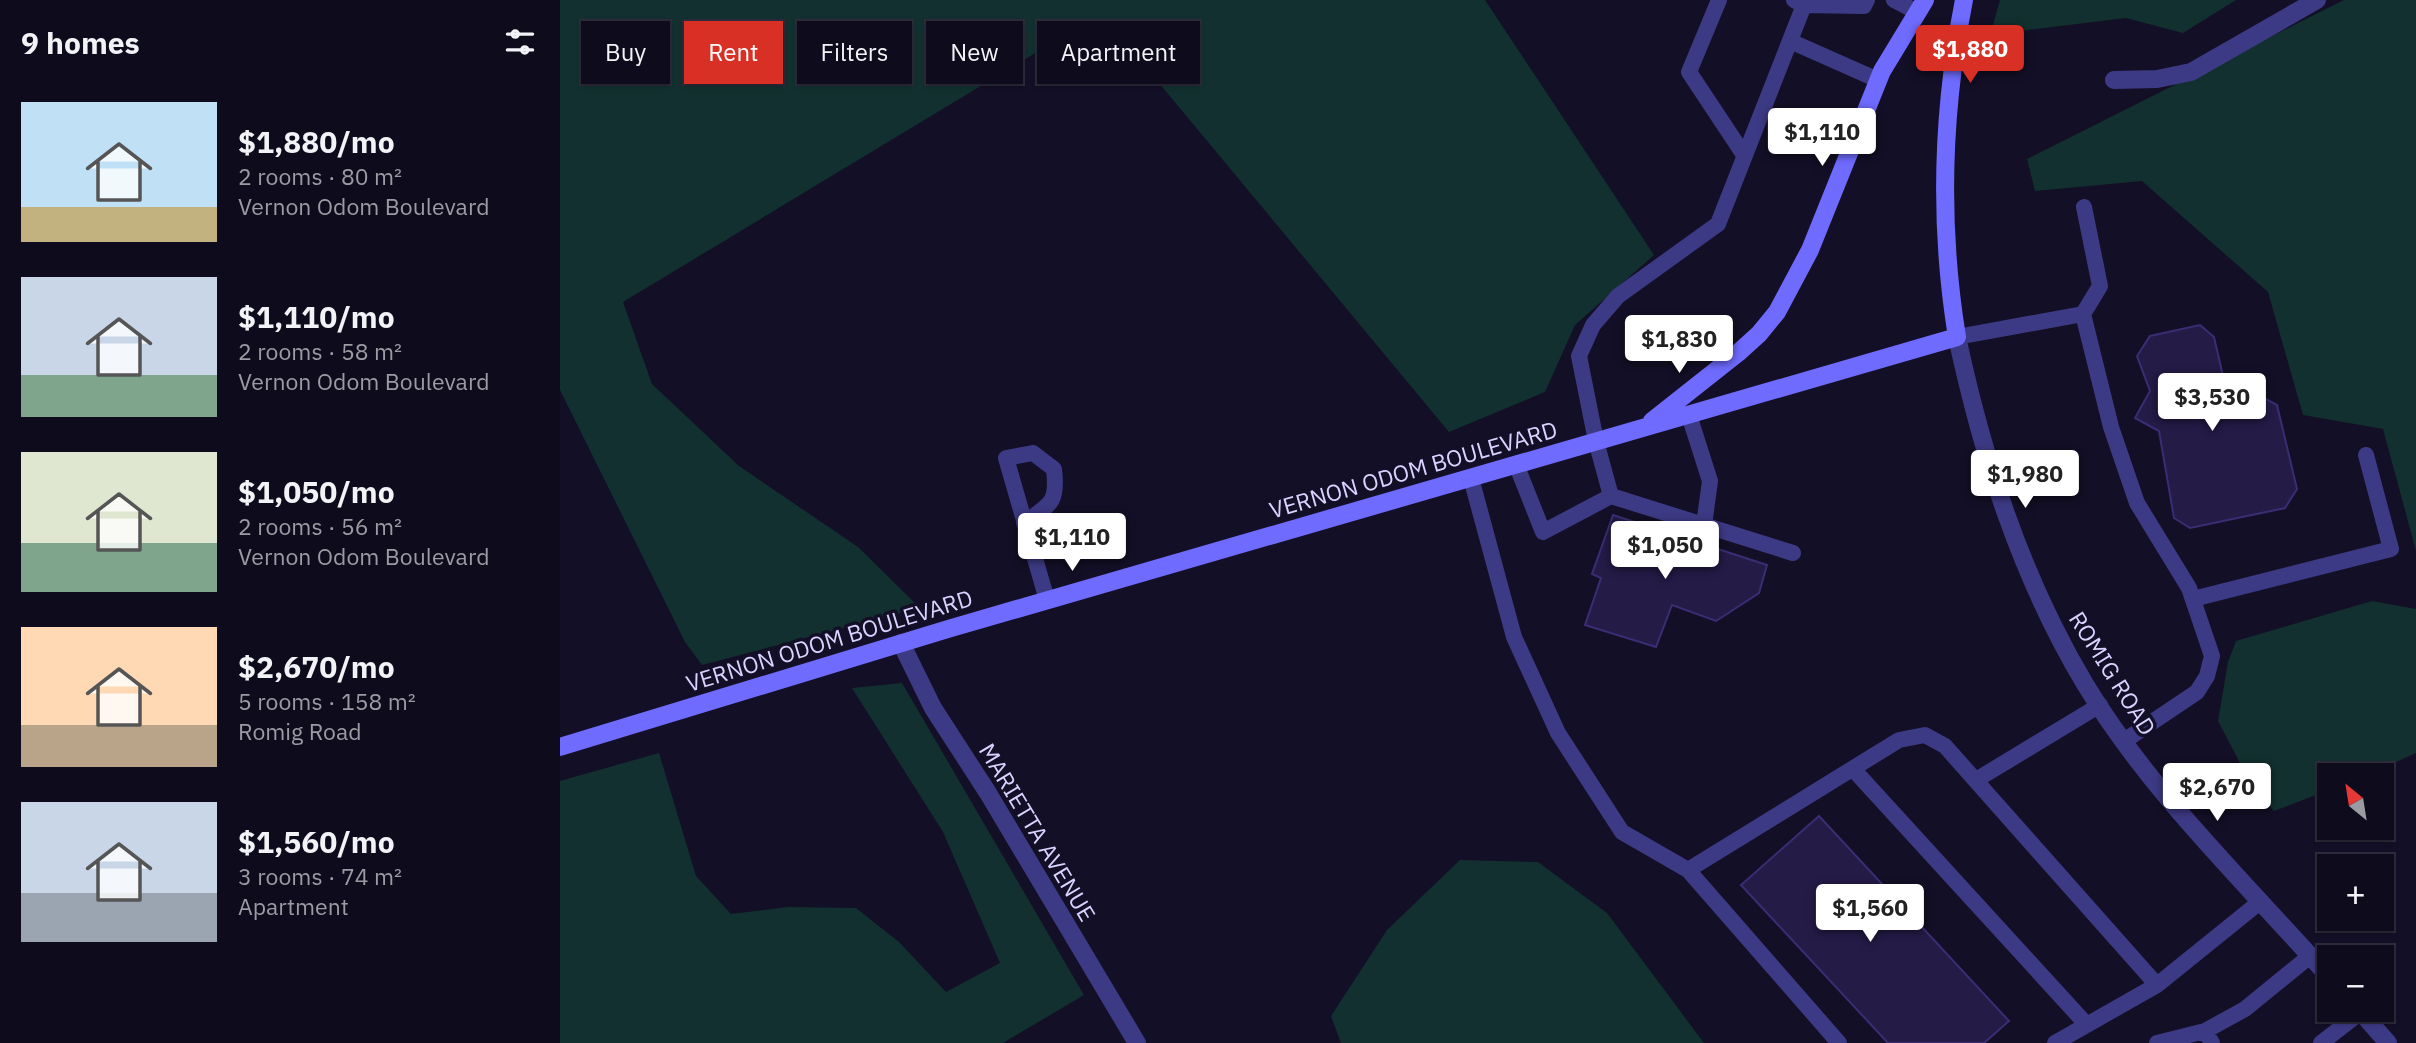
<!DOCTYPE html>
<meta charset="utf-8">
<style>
body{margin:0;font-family:"IBM Plex Sans",sans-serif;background:#171425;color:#f1f3f6;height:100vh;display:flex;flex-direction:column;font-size:26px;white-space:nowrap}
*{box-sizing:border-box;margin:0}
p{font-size:23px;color:#9b9ba3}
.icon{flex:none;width:38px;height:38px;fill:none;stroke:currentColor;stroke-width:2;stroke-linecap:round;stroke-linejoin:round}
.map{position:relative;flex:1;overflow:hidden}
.details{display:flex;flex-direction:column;background:#0e0b1c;width:560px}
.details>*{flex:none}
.top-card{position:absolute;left:21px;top:21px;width:665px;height:63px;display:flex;gap:14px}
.needle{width:46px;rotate:330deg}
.tools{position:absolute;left:1757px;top:763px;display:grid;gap:14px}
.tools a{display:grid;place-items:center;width:77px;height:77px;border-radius:0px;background:#0e0b1c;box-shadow:0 2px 5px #0004,0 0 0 2px #2e2b3b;font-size:35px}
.price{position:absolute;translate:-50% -60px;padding:0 16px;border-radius:7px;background:#fff;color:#222;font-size:23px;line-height:46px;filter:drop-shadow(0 2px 4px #0008)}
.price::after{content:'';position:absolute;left:50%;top:42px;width:21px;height:16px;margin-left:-10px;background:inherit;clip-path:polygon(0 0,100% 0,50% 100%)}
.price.selected{background:#d93025;color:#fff}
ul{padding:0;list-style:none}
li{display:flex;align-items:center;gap:21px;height:175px;padding:0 21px}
li span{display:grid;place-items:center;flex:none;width:196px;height:140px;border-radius:0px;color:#555}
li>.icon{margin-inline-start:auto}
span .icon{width:84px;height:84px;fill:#fffc;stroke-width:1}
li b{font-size:30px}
h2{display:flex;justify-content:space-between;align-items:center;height:84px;padding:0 21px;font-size:30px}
.tag{padding:0 24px;border-radius:0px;background:#0e0b1c;box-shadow:0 2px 5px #0004,0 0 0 2px #2e2b3b;font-size:24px;line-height:63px}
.tag.selected{background:#d93025;color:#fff}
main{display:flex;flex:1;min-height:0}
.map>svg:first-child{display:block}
</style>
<main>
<section class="details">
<h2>9 homes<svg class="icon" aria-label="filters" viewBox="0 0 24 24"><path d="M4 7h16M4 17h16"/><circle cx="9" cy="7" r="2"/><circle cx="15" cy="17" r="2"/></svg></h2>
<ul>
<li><span style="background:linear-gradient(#bfe0f5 75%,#c2b280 0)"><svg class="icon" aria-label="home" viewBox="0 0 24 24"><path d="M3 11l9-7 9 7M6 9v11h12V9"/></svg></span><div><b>$1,880/mo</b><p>2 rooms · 80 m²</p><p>Vernon Odom Boulevard</p></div></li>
<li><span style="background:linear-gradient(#c9d6e8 70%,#7fa58c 0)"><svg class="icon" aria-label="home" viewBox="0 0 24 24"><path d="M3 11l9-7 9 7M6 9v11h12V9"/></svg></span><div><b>$1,110/mo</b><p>2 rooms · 58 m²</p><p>Vernon Odom Boulevard</p></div></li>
<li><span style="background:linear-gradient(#dfe7d0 65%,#7fa58c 0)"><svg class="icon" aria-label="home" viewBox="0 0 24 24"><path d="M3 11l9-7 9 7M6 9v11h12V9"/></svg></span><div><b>$1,050/mo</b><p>2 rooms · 56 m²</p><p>Vernon Odom Boulevard</p></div></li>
<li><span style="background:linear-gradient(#ffd9b3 70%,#b9a48a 0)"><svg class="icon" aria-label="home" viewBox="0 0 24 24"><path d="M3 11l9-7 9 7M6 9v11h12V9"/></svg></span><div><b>$2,670/mo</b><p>5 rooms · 158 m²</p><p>Romig Road</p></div></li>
<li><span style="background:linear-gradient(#c9d6e8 65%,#9aa5b1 0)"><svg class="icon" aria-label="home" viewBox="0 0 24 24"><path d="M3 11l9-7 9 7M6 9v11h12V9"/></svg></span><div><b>$1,560/mo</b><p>3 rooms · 74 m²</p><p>Apartment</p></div></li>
</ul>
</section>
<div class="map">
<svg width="1856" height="1043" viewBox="0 0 1856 1043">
<rect width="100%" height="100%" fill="#130f26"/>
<path fill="#12302f" d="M0 0H925L1094 255 1015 325 985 392 889 432 574 53 502 37 63 302 92 384 179 466 298 547 360 608 142 665 125 642 0 390Z
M1440 0H1676L1623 33 1566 18 1459 31 1433 25Z
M1784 0H1856V551L1823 429 1743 415 1708 292 1582 181 1475 191 1467 159Z
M1812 601 1856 609V753L1807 775H1769V790L1714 811 1690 782 1658 721 1668 662 1676 641Z
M342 683 524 995 443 1043H0V781L99 753 136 876 171 914 228 907 296 908 339 942 386 992 440 963 383 832 292 688Z
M900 860 978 862 1047 913 1144 1043H781L771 1016 827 930Z"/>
<path fill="#241b47" stroke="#3b2d73" stroke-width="2" d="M1640 325 1654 337 1663 376 1717 405 1737 489 1725 508 1630 528 1614 518 1599 431 1575 418 1590 391 1577 356 1590 336Z
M1053 515 1207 565 1199 593 1156 621 1112 605 1096 647 1025 625 1041 578 1032 574Z
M1259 816 1449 1021 1424 1043H1328L1181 885Z"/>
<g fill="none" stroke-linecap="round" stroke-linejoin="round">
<path stroke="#3d3a85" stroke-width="16" d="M1159 0 1129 72 1184 155
M1234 0 1244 5 1304 6 1307 0
M1334 0 1357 12
M1230 41 1318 80
M1523 314 1551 427 1577 503 1629 588 1652 656 1647 676 1637 692 1564 741
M1397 337 1523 314 1540 286 1524 207
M1129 415 1150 481 1144 525
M956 464 983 532 1051 496 1233 553
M911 478 954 637 998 733 1062 832 1128 870 1339 740 1365 735 1385 746 1597 985 1701 901
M1051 496 1036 441 1019 356 1033 325 1058 296 1158 224 1244 5
M464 523C491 504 498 503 494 469L473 453 446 458 487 600
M1633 599 1831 549 1806 455
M1293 769 1527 1025
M1416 780 1540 705
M1128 870 1279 1043
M1495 1043 1597 985
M1597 1043 1645 1031
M1652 1043 1645 1031 1685 1009 1750 956
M1761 1043 1801 1012"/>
<path stroke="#3d3a85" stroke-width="18" d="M1554 80 1597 79 1631 72 1757 0
M341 643 373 708 428 793 577 1043"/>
<path stroke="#3d3a85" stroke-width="18" d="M1397 337C1423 458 1461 577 1525 684 1590 792 1686 883 1769 977
M1799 1010 1828 1043"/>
<path stroke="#6f6bff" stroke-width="18" d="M1092 421 1178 353 1199 334 1217 312 1250 250 1322 71 1365 0
M0 747 388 629 1397 337C1379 226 1382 111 1404 0"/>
</g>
<g text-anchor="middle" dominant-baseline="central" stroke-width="7" stroke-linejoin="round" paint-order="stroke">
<g font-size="23" fill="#d9d4ff" stroke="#130f26">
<text transform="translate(853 469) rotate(-16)">VERNON ODOM BOULEVARD</text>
<text transform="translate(269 640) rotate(-17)">VERNON ODOM BOULEVARD</text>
<text transform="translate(1553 673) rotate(58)">ROMIG ROAD</text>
<text transform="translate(478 832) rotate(59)">MARIETTA AVENUE</text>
</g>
</g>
</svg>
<div class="tools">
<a><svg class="needle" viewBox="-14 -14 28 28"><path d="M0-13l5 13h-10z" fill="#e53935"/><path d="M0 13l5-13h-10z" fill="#9b9ba3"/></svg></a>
<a>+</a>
<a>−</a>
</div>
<b class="price selected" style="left:1410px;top:85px">$1,880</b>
<b class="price" style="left:1262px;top:168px">$1,110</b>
<b class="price" style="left:1119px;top:375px">$1,830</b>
<b class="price" style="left:1652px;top:433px">$3,530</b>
<b class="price" style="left:1465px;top:510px">$1,980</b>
<b class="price" style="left:512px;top:573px">$1,110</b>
<b class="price" style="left:1105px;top:581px">$1,050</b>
<b class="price" style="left:1657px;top:823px">$2,670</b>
<b class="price" style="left:1310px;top:944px">$1,560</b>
<div class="top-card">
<a class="tag">Buy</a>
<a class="tag selected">Rent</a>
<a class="tag">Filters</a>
<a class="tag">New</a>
<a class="tag">Apartment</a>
</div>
</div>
</main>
